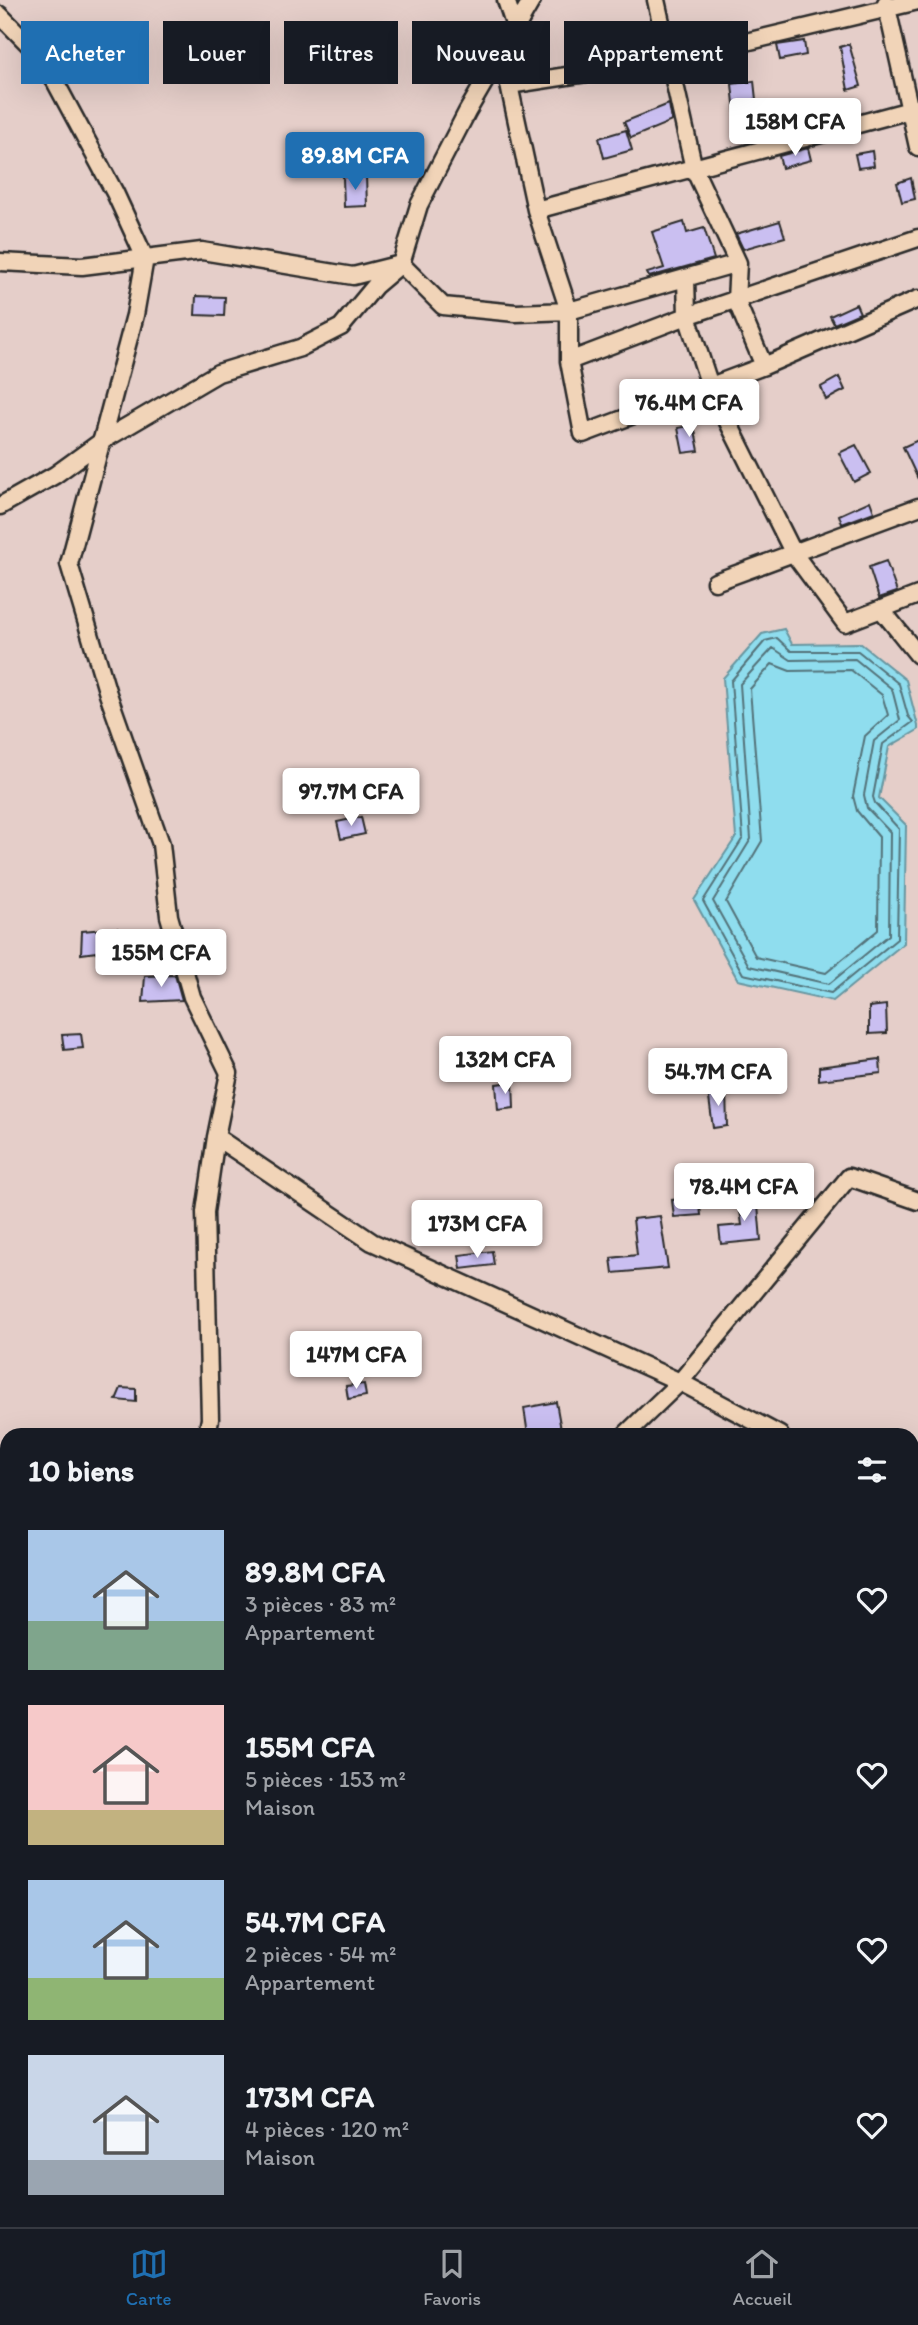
<!DOCTYPE html>
<html lang="fr">
<meta charset="utf-8">
<style>
body{margin:0;font-family:Itim,sans-serif;background:#242831;color:#f1f3f6;height:100vh;display:flex;flex-direction:column;font-size:26px;white-space:nowrap}
*{box-sizing:border-box;margin:0}
p{font-size:23px;color:#9ea1a6}
.icon{flex:none;width:38px;height:38px;fill:none;stroke:currentColor;stroke-width:2;stroke-linecap:round;stroke-linejoin:round}
.map{position:relative;flex:1;overflow:hidden}
.side{position:absolute;left:0px;top:1428px;width:919px;height:800px;display:flex;flex-direction:column;background:#171b24;border-radius:21px 21px 0 0;box-shadow:0 7px 28px #0002}
.side>*{flex:none}
.top-card{position:absolute;left:21px;top:21px;width:877px;height:63px;display:flex;gap:14px}
.price{position:absolute;translate:-50% -60px;padding:0 16px;border-radius:7px;background:#fff;color:#222;font-size:23px;line-height:46px;filter:drop-shadow(0 2px 4px #0008)}
.price::after{content:'';position:absolute;left:50%;top:42px;width:21px;height:16px;margin-left:-10px;background:inherit;clip-path:polygon(0 0,100% 0,50% 100%)}
.price.current{background:#1f6fb2;color:#fff}
ul{padding:0;list-style:none}
li{display:flex;align-items:center;gap:21px;height:175px;padding:0 28px}
li span{display:grid;place-items:center;flex:none;width:196px;height:140px;border-radius:0px;color:#555}
li>.icon{margin-inline-start:auto}
span .icon{width:84px;height:84px;fill:#fffc;stroke-width:1}
li b{font-size:30px}
h2{display:flex;justify-content:space-between;align-items:center;height:84px;padding:0 28px;font-size:30px}
.pill{padding:0 24px;border-radius:0px;background:#171b24;box-shadow:0 7px 28px #0002;font-size:24px;line-height:63px}
.pill.current{background:#1f6fb2;color:#fff}
.menu{display:flex;justify-content:space-around;align-items:center;height:98px;border-top:2px solid #363941;background:#171b24;font-size:19px;color:#9ea1a6}
.menu a{display:grid;justify-items:center;gap:4px}
.menu .current{color:#1f6fb2}
.map>svg:first-child{display:block}
</style>
<div class="map">
<svg width="918" height="2227" viewBox="0 0 918 2227">
<rect width="100%" height="100%" fill="#e5cec9"/>
<filter id="ink" filterUnits="userSpaceOnUse"><feTurbulence type="fractalNoise" baseFrequency=".0143" numOctaves="2"/><feDisplacementMap in="SourceGraphic" scale="14" xChannelSelector="R" yChannelSelector="G"/><feConvolveMatrix kernelMatrix="1 2 1 2 8 2 1 2 1" color-interpolation-filters="sRGB"/></filter>
<g filter="url(#ink)">
<path fill="#8fddee" stroke="#6796a0" stroke-width="2" d="M784 629 792 644 860 643 906 680 918 726V730L889 747 879 798 906 825 904 943 833 1001 738 980 694 900 736 837 723 678 762 634Z"/>
<g fill="none" stroke-linecap="round" stroke-linejoin="round">
<path stroke="#537279" stroke-width="2" d="M777 638 791 651H858L899 684 908 716 913 722 883 744 873 797 875 803 899 829 897 939 831 993 743 974 703 901 743 838 731 681 765 641Z
M773 648 791 660 855 659 892 689 900 720 874 741 864 795 867 808 890 832 889 935 829 984 749 966 713 901 751 839 740 684Z
M772 664 790 671 851 670 882 695 888 715 865 736 853 796 857 811 879 837 878 930 826 973 756 957 726 902 762 841 750 689Z"/>
</g>
<path fill="#cabff1" stroke="#2b2b2b" stroke-width="2" d="M804 41 806 55 780 60 777 45Z
M849 44 861 86 848 90 840 47Z
M754 81 757 109 735 113 732 84Z
M669 104 672 121 631 138 624 122Z
M817 115 819 123 792 131 790 122Z
M626 130 632 150 604 158 599 138Z
M808 148 811 160 782 168 779 156Z
M872 151 874 166 858 168 855 154Z
M366 176 367 206 344 207 343 177Z
M911 178 915 199 902 202 897 183Z
M780 221 785 237 743 249 736 234Z
M684 222 687 233 704 228 714 259 649 277 647 273 664 268 652 232Z
M196 296 225 297 224 316 195 315Z
M856 304 860 313 834 324 830 316Z
M839 377 845 390 826 400 821 387Z
M694 425 699 451 683 453 678 428Z
M918 440V479L903 447Z
M856 445 871 473 854 482 839 453Z
M870 501 874 512 842 524 839 515Z
M886 561 897 592 879 598 869 567Z
M361 817 365 834 341 839 337 822Z
M117 928 120 949 81 954 82 931Z
M175 975 182 1000 143 1002 145 976Z
M886 1005 887 1033 869 1034V1007Z
M81 1034 83 1048 64 1050 62 1035Z
M756 1054 757 1085 739 1086 737 1055Z
M880 1059 881 1073 819 1080V1067Z
M513 1082 514 1108 498 1110 496 1084Z
M726 1090 727 1126 713 1128 708 1091Z
M757 1194 761 1240 721 1244 719 1227 742 1225 738 1196Z
M699 1197 701 1215 674 1217 672 1200Z
M660 1216 668 1268 613 1273 611 1258 637 1255 633 1219Z
M492 1251 494 1265 461 1269 459 1255Z
M364 1384 366 1396 348 1399 346 1386Z
M121 1388 136 1389V1402L116 1400Z
M556 1402 562 1435H528L524 1408Z"/>
<g fill="none" stroke-linecap="round" stroke-linejoin="round">
<defs>
<path id="minor" d="M506 0 516 30 509 85 536 210 569 311V361L583 434 764 366 918 299
M656 0 694 169 738 263 736 300 764 366
M886 3 918 147
M0 15 43 59 115 193 145 258 135 315 69 564 108 694 161 844 169 916 192 997 229 1073 216 1137 205 1212 210 1419 207 1435
M509 85 670 60 918 1
M536 210 918 108
M0 262 82 266 202 251 353 276 401 264 443 306 516 313 569 311 738 263
M686 278 687 316 710 386 794 554 845 623 918 595
M569 361 687 316 918 238
M0 506 55 475 102 441 218 373 300 348 341 327 375 286 401 264 419 205 467 112 532 0
M715 582 918 507
M881 609 918 655
M216 1137 372 1242 680 1382 780 1435
M625 1435 680 1382 849 1177 918 1201
M912 1538 918 1544
M912 2162 918 2159
M673 2221 676 2227
M17 2227 18 2221
M700 2227 702 2221
M760 2227 775 2221"/>
</defs>
<use href="#minor" stroke="#2b2b2b" stroke-width="21"/>
<use href="#minor" stroke="#f1d4b8" stroke-width="16"/>
</g>
</g>
</svg>
<b class="price" style="left:795px;top:158px">158M CFA</b>
<b class="price current" style="left:355px;top:192px">89.8M CFA</b>
<b class="price" style="left:689px;top:439px">76.4M CFA</b>
<b class="price" style="left:351px;top:828px">97.7M CFA</b>
<b class="price" style="left:161px;top:989px">155M CFA</b>
<b class="price" style="left:505px;top:1096px">132M CFA</b>
<b class="price" style="left:718px;top:1108px">54.7M CFA</b>
<b class="price" style="left:744px;top:1223px">78.4M CFA</b>
<b class="price" style="left:477px;top:1260px">173M CFA</b>
<b class="price" style="left:356px;top:1391px">147M CFA</b>
<div class="top-card">
<a class="pill current">Acheter</a>
<a class="pill">Louer</a>
<a class="pill">Filtres</a>
<a class="pill">Nouveau</a>
<a class="pill">Appartement</a>
</div>
<section class="side">
<h2>10 biens<svg class="icon" aria-label="filters" viewBox="0 0 24 24"><path d="M4 7h16M4 17h16"/><circle cx="9" cy="7" r="2"/><circle cx="15" cy="17" r="2"/></svg></h2>
<ul>
<li><span style="background:linear-gradient(#a9c7e8 65%,#7fa58c 0)"><svg class="icon" aria-label="home" viewBox="0 0 24 24"><path d="M3 11l9-7 9 7M6 9v11h12V9"/></svg></span><div><b>89.8M CFA</b><p>3 pièces · 83 m²</p><p>Appartement</p></div><svg class="icon" aria-label="heart" viewBox="0 0 24 24"><path d="M12 20l-8-8c-3-5 5-10 8-4 3-6 11-1 8 4z"/></svg></li>
<li><span style="background:linear-gradient(#f6c9c9 75%,#c2b280 0)"><svg class="icon" aria-label="home" viewBox="0 0 24 24"><path d="M3 11l9-7 9 7M6 9v11h12V9"/></svg></span><div><b>155M CFA</b><p>5 pièces · 153 m²</p><p>Maison</p></div><svg class="icon" aria-label="heart" viewBox="0 0 24 24"><path d="M12 20l-8-8c-3-5 5-10 8-4 3-6 11-1 8 4z"/></svg></li>
<li><span style="background:linear-gradient(#a9c7e8 70%,#8fb573 0)"><svg class="icon" aria-label="home" viewBox="0 0 24 24"><path d="M3 11l9-7 9 7M6 9v11h12V9"/></svg></span><div><b>54.7M CFA</b><p>2 pièces · 54 m²</p><p>Appartement</p></div><svg class="icon" aria-label="heart" viewBox="0 0 24 24"><path d="M12 20l-8-8c-3-5 5-10 8-4 3-6 11-1 8 4z"/></svg></li>
<li><span style="background:linear-gradient(#c9d6e8 75%,#9aa5b1 0)"><svg class="icon" aria-label="home" viewBox="0 0 24 24"><path d="M3 11l9-7 9 7M6 9v11h12V9"/></svg></span><div><b>173M CFA</b><p>4 pièces · 120 m²</p><p>Maison</p></div><svg class="icon" aria-label="heart" viewBox="0 0 24 24"><path d="M12 20l-8-8c-3-5 5-10 8-4 3-6 11-1 8 4z"/></svg></li>
</ul>
</section>
</div>
<nav class="menu">
<a class="current"><svg class="icon" aria-label="map" viewBox="0 0 24 24"><path d="M3 6l6-2 6 2 6-2v14l-6 2-6-2-6 2zM9 4v14M15 6v14"/></svg>Carte</a>
<a><svg class="icon" aria-label="saved" viewBox="0 0 24 24"><path d="M7 4h10v16l-5-4-5 4z"/></svg>Favoris</a>
<a><svg class="icon" aria-label="home" viewBox="0 0 24 24"><path d="M3 11l9-7 9 7M6 9v11h12V9"/></svg>Accueil</a>
</nav>
